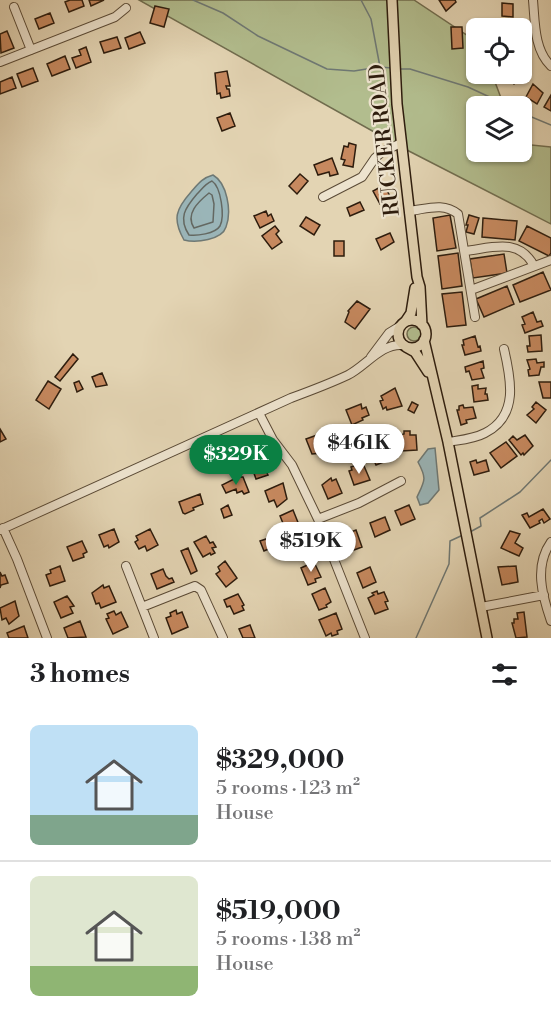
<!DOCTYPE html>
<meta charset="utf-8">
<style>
body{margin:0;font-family:"Libre Bodoni",serif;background:#f6f6f6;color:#202124;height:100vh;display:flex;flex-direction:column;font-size:22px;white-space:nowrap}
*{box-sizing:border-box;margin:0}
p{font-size:20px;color:#757577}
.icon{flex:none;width:33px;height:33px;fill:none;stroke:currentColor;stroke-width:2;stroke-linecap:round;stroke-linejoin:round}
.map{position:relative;height:638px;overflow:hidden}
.panel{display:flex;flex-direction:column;background:#fff;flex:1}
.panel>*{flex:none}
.tools{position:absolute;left:466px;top:18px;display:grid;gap:12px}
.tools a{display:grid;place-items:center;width:66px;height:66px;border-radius:9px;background:#fff;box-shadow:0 2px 4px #0004;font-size:30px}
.price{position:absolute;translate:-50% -51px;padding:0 14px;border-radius:21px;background:#fff;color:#222;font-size:20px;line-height:39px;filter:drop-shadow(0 2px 3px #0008)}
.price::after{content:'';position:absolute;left:50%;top:36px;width:18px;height:14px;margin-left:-9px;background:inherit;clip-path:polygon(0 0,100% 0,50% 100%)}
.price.active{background:#0b8043;color:#fff}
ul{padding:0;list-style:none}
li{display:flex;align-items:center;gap:18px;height:150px;padding:0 30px}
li+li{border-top:2px solid #e0e0e0}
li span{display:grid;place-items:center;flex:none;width:168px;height:120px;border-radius:9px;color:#555}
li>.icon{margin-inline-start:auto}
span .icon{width:72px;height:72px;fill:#fffc;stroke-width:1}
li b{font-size:26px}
h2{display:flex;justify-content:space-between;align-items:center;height:72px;padding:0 30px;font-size:26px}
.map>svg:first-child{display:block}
</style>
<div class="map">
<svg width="551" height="638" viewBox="0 0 551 638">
<rect width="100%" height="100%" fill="#e3d4b3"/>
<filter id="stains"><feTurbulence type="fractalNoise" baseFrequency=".00333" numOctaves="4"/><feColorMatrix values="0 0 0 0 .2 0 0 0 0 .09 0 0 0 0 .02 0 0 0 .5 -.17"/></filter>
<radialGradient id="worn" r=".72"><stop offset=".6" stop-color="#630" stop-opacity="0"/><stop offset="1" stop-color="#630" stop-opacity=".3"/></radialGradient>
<path fill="#b2bd8e" stroke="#706c4e" stroke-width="1.5" d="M139 0H414L477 42V74H492L504 106H477V152H522V144L551 147V224L401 147Z
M407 334a7 7 0 1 1 14 0a7 7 0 1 1-14 0Z"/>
<path fill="#9ab5b8" stroke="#6e7874" stroke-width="1.5" d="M213 175C227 183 232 211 226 227 222 240 196 243 184 240 172 219 176 209 191 192 198 184 202 178 213 175Z
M435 448 439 490 428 503 420 505 417 497C425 480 427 479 418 462L428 449Z"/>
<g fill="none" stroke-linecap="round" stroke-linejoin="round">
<path stroke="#646862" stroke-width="1.5" d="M212 181C221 187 225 216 220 226 215 234 196 236 189 235 178 218 185 208 197 194 202 189 205 184 212 181Z
M209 193 212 195 214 204 213 222 194 228C185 214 198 202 209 193Z"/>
<path stroke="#6e7874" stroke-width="1.5" d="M193 0 223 13 258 36 327 69 354 71 379 67
M361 0 371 19 380 67 392 68
M400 69H410L468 87 509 106
M522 113 551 125
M470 532 481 526 480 518 520 492 551 460
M416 638 449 564 450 541 463 535"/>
</g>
<path fill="#c7895f" stroke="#2d1c0d" stroke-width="1.5" d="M70 0H82L84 6 69 12 65 2Z
M89 0H104L91 6Z
M439 0H455L456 2 446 11Z
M502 3 513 4V17L502 16Z
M155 6 169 9 164 27 150 23Z
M50 13 54 23 39 29 35 19Z
M517 23V28H503V24Z
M451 27H462L463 48 452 49Z
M7 31 14 48 1 53 0 34Z
M140 32 145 43 129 49 125 38Z
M117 37 121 48 104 53 100 42Z
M86 47 91 62 76 68 72 58 81 55 79 50Z
M65 56 70 69 52 76 47 64Z
M522 66 526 69 514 84 504 77 508 74H522Z
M33 68 38 81 22 87 17 74Z
M227 71 230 86H226L227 89H229L230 96 221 98 220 93 217 94 215 73Z
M12 77 16 88 0 94V82Z
M533 84 543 93 537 104 526 97Z
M551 95V111L544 107Z
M230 113 235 126 222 131 217 118Z
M349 143 356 145 353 167 343 165 345 160 341 159 344 146 348 147Z
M332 158 338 174 330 176 329 172 318 175 314 165Z
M300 174 308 181 297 194 289 186Z
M384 185 391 198 380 204 373 191Z
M360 202 364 210 350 216 347 208Z
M266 211 268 216 271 214 274 221 260 228 254 216Z
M450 215 456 248 437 251 433 218Z
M469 215 479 218 474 234 466 232 468 225H466Z
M306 217 320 225 314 235 300 226Z
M483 218 517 221 515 240 482 237Z
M275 226 279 231 276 234 282 242 272 249 262 236Z
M527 226 551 238V253L549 256 519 241Z
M390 233 394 242 381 250 376 239Z
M334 241H344V256H334Z
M458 253 462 286 442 289 438 256Z
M504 254 507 273 473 278 470 259Z
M543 272 551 290 520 302 513 285Z
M507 286 514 304 484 317 476 299Z
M462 292 466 325 447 327 442 294Z
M357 301 370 309 355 329 345 322 349 312 348 311Z
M533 312 537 322 541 321 543 326 525 333 522 325 525 324 522 317Z
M541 335 542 351 528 352 527 346H530L529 336Z
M475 336 478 347 480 346 481 351 465 355 462 345H464L463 340Z
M73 354 78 359 60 381 55 377Z
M536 359 537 363 544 362V367H541L539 375 529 376 528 370 530 369 527 360Z
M483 361 484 368 481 369 484 378 472 380 469 371 466 372 465 367Z
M102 373 107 385 96 387 92 377Z
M48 381 61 389 49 409 36 400Z
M79 381 83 389 77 392 74 383Z
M539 382H551V398H543Z
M478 385V389L486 388 485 394H487L488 400 474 402 472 386Z
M395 388 402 406 387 410 386 407 383 409 380 401 383 400 381 396Z
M412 402 418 405 414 413 408 410Z
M536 402 546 410 536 423 527 415 534 409 532 407Z
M361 404 362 409 366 407 369 415 362 418 363 420 352 425 346 410Z
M463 405 464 408 473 407 476 418 466 420 467 423 461 425 457 410H459V406Z
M0 429 6 439 0 442Z
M404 431H410V435H416L417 450 401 451 400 435 404 434Z
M320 434 326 449 322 450 323 453 312 454 306 439Z
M525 435 533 446 524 455 523 453 521 455 509 440 513 436 517 440Z
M379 440 381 445 385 443 391 459 376 465 373 458 370 459 368 453 371 452 369 447Z
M506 442 517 456 501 468 490 453Z
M265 457 269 469 266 471 268 475 256 479 250 462Z
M476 460 477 463 486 460 489 471 474 475 470 462Z
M357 465 358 468 364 466 370 480 354 485 349 471 352 470 351 467Z
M238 477H243L249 492 244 494 242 491 237 493 236 489 226 493 222 485Z
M331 478 332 481 336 479 342 493 328 499 322 485Z
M283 483 287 499 277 507 274 500 269 502 265 491Z
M200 494 203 504 193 508 194 510 185 514 183 513 179 502Z
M228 505 232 515 224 518 221 509Z
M409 505 415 519 401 525 395 511Z
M543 509 550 519 544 523 542 519 539 521 540 523 530 528 522 515 527 513 529 517Z
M293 510 299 525 287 533 280 516Z
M385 517 390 530 375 537 370 523Z
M114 529 119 542 109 548 108 545 104 547 99 535Z
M150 529 158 545 147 551 145 546 139 549 135 542 138 540 136 536Z
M356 530 362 547 354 550 353 547 346 550 341 536Z
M510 531 520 534 515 543 523 548 519 556 501 548Z
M206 536 210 543 213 542 216 547 212 548 215 553 211 555 210 553 203 557 194 542Z
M302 536 309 552 297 557 296 554 291 555 289 541Z
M269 538 273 547 264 551 260 541Z
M82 541 87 552 83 554 84 557 73 561 67 547Z
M188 548 197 571 191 574 181 551Z
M225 561 237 578 226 587 216 574 220 571 218 567Z
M314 562 321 577 315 579 316 582 308 585 301 568Z
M60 566 65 581 50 586 46 575 51 573 50 570Z
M516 566 518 582 502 585 498 567Z
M370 567 376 582 363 588 357 573Z
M163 569 166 576 169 579 172 578 174 582 157 589 151 574Z
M0 572 2 576 5 575 8 583 1 585 0 588Z
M103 585 104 588 109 586 116 602 101 608 99 603 96 604 92 593Z
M325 588 331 602 326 605 327 607 319 610 312 594Z
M377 591 378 594 384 592 388 601 385 602 388 609 375 614 368 598 374 595 372 593Z
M238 594 244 605 242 606 244 610 234 614 230 606 227 607 224 600Z
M67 596 74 606 70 607 73 613 61 618 54 602Z
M15 601 19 616 9 624 6 618 2 620 0 608Z
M176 610 177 614 182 612 188 627 172 634 166 618 171 616 170 613Z
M114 611 116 615 121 612 128 627 113 634 106 619 109 618 107 614Z
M524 612 527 637 516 638 512 623H514V619H518L517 613Z
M336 613 342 629 337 631 338 634 332 636 331 633 326 636 319 620Z
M80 621 86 637 68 638 64 628Z
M250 625 255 638H243L239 629Z
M24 626 28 638H9L7 633Z"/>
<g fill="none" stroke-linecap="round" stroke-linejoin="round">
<defs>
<path id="minor" d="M533 0C535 22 534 50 551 66
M14 7 31 50
M0 62 115 17 126 8
M323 197 362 177 375 158 382 152 401 143
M409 211C427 209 443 202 458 214L475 317
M465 251C492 248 519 237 534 266
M471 290 551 260
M371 357 389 333 402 325
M259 413 273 440 292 465 318 519 365 638
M448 442C460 440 474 439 485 433 519 416 511 379 504 349
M318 519 359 503 401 481
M3 528 17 559 47 638
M0 530 291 398C310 391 329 384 348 375 366 366 381 343 403 345
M551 542C534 566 542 595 551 621
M126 566 154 638
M142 607 195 586 201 590 223 638
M481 607 544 595"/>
<path id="major" d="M392 0 397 104 417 277 420 287 422 325
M398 334a14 14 0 1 1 28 0a14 14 0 1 1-28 0Z
M405 322 411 313 415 288
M424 340 448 442 487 638
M406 347 415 352 428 372"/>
</defs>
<use href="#minor" stroke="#5a4a36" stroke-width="10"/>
<use href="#major" stroke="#2d1c0d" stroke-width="12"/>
<use href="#minor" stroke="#ede3ce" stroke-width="8"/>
<use href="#major" stroke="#e3d4b3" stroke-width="9"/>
</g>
<g text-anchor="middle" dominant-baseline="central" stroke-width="4.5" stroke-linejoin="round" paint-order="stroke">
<g font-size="21" fill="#2d1c0d" stroke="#ede3ce">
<text transform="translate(385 140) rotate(-96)">RUCKER ROAD</text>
</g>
</g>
<rect width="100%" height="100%" filter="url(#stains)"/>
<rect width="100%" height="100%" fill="url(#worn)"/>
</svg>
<div class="tools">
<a><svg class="icon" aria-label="locate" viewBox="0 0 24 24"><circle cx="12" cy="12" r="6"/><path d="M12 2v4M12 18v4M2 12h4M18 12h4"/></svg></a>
<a><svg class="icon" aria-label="layers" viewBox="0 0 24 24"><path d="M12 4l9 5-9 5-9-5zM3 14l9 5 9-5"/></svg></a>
</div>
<b class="price" style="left:359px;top:475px">$461K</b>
<b class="price active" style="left:236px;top:486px">$329K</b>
<b class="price" style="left:311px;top:573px">$519K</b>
</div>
<section class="panel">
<h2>3 homes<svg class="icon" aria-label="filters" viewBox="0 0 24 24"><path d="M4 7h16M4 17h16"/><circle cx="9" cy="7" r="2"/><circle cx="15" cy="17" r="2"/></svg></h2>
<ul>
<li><span style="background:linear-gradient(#bfe0f5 75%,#7fa58c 0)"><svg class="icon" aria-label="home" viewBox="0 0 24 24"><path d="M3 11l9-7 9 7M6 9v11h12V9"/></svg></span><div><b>$329,000</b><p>5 rooms · 123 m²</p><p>House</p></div></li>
<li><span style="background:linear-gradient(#dfe7d0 75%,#8fb573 0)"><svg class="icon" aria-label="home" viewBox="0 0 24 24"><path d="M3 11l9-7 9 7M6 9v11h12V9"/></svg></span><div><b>$519,000</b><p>5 rooms · 138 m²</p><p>House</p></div></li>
</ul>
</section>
